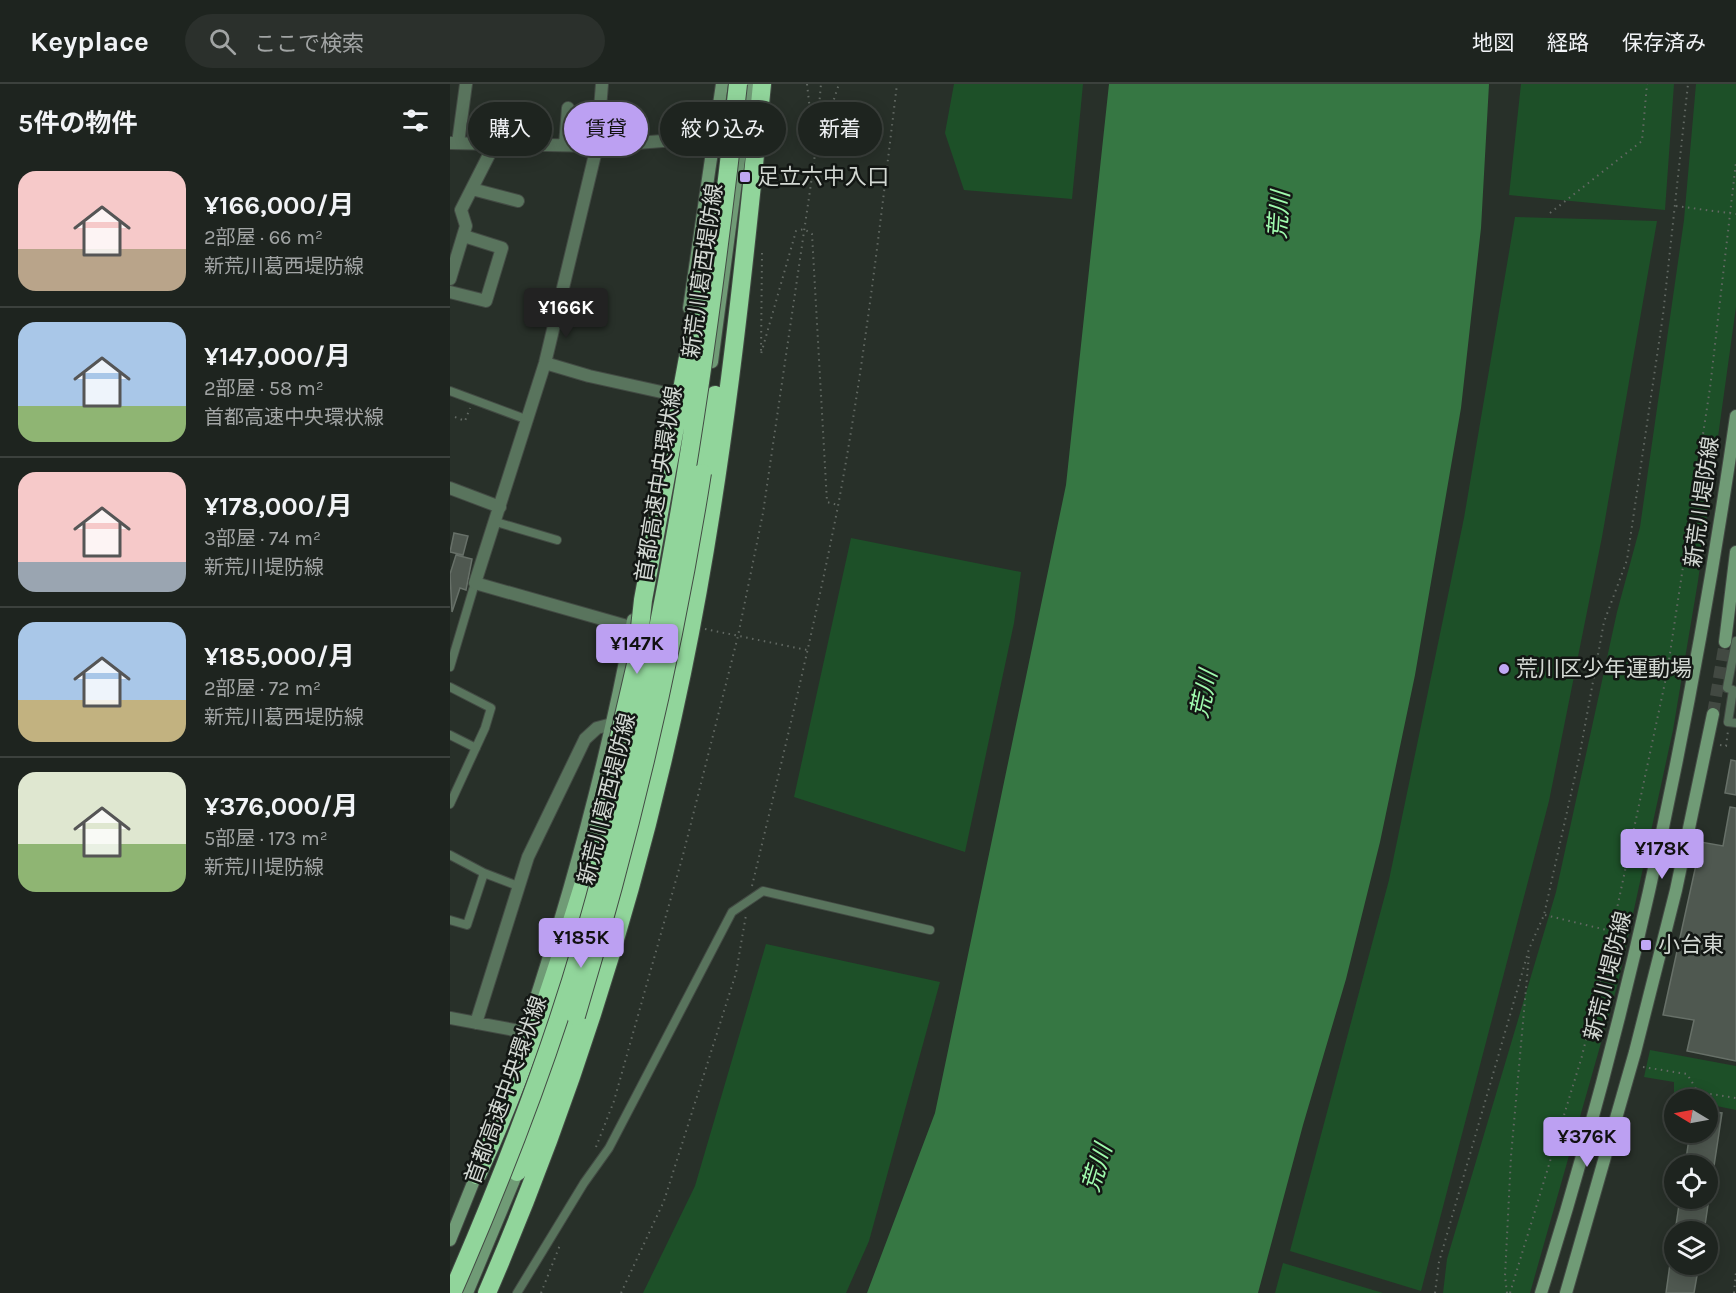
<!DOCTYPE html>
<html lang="ja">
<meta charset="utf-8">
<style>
body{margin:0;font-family:Karla,"Noto Sans JP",sans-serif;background:#2b302c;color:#f1f3f6;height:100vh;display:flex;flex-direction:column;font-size:22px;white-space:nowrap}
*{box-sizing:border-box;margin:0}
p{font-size:20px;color:#a1a4a4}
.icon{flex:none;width:33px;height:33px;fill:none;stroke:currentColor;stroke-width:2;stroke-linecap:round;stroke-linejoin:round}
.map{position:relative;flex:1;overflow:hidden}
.side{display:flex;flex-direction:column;background:#1e241f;width:450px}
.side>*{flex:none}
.hud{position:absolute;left:18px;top:18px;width:570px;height:54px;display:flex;gap:12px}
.needle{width:39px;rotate:280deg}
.fabs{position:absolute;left:1214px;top:1005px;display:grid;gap:12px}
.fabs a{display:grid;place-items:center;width:54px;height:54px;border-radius:50%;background:#1e241f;box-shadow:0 3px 15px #0003,0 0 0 2px #3c413d;font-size:30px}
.price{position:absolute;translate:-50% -51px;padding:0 14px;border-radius:6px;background:#bca0f2;color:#111;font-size:20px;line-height:39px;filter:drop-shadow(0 2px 3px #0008)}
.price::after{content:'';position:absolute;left:50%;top:36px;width:18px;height:14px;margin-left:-9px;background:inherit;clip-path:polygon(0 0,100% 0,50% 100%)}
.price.current{background:#222;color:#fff}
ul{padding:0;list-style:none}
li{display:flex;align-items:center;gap:18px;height:150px;padding:0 18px}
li+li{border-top:2px solid #3c413d}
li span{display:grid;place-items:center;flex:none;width:168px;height:120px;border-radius:18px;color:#555}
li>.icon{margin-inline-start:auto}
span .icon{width:72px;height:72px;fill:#fffc;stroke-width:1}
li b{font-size:26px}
h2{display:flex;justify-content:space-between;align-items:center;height:72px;padding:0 18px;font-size:26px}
.chip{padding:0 21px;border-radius:27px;background:#1e241f;box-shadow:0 3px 15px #0003,0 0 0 2px #3c413d;font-size:21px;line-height:54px}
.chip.current{background:#bca0f2;color:#111}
header{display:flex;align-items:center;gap:36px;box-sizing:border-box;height:84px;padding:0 30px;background:#1e241f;border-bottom:2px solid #3c413d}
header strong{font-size:28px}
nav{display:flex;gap:33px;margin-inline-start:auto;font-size:21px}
.search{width:420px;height:54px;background:#2b302c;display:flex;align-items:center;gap:15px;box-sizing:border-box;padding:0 21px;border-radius:33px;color:#a1a4a4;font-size:22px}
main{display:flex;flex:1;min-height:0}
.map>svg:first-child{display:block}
</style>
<header>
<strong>Keyplace</strong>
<div class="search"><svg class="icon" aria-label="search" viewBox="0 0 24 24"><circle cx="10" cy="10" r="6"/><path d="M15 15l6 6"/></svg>ここで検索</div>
<nav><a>地図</a><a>経路</a><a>保存済み</a></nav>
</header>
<main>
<section class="side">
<h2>5件の物件<svg class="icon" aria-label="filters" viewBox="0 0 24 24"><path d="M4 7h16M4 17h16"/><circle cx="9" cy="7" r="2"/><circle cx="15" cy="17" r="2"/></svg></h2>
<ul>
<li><span style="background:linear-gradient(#f6c9c9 65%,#b9a48a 0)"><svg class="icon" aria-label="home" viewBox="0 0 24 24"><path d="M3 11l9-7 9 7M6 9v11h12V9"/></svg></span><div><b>¥166,000/月</b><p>2部屋 · 66 m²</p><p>新荒川葛西堤防線</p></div></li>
<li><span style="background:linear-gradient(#a9c7e8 70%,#8fb573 0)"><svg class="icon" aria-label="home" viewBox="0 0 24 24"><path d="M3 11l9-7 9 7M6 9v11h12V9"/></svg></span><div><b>¥147,000/月</b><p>2部屋 · 58 m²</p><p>首都高速中央環状線</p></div></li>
<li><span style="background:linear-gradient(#f6c9c9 75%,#9aa5b1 0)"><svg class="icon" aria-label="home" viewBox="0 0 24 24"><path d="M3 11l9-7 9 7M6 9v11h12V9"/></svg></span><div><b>¥178,000/月</b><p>3部屋 · 74 m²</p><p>新荒川堤防線</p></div></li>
<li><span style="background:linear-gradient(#a9c7e8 65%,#c2b280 0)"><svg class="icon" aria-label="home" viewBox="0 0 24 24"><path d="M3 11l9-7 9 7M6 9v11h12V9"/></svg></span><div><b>¥185,000/月</b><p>2部屋 · 72 m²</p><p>新荒川葛西堤防線</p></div></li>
<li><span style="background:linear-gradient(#dfe7d0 60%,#8fb573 0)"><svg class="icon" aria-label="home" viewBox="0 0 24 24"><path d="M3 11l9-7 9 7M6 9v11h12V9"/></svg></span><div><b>¥376,000/月</b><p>5部屋 · 173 m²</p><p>新荒川堤防線</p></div></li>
</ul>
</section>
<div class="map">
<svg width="1286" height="1209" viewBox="0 0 1286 1209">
<rect width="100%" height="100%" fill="#283029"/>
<path fill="#1d5028" d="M504 0H633L622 115 514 106 495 49Z
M1071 0H1224L1215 126 1059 111Z
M1246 0H1286V223L1248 497 1223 646 1168 899 1080 1209H993L997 1175 1106 808 1167 528 1190 443 1234 136Z
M1065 133 1207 137 1152 453 1099 717 971 1207 840 1167 939 796 1014 434Z
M401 454 571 488 564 539 515 768 344 713Z
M316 860 490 898 419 1157 396 1209H193L245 1102Z
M1200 966 1286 982V1026L1257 1020V1016L1224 1013V998L1194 993Z
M833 1179 933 1209H825Z"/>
<path fill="#367743" d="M659 0H1039L1031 144 1011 324 965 591 930 758 896 895 853 1041 808 1209H417L485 1029 616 401Z"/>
<path fill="#4f5850" stroke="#677068" stroke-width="1.5" d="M4 449 18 452 13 471 0 468Z
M6 471 22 475 16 506 10 504 2 528 0 490Z
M1281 676 1286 677V711L1275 709Z
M1280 723 1286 724V977L1237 967 1244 936 1213 931 1251 758 1273 762Z
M1257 1027 1272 1029 1264 1082H1235L1240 1048H1257Z
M1230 1114H1259L1254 1148H1225Z
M1220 1180H1249L1244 1209H1216Z"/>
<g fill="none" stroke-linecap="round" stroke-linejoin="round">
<path stroke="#424942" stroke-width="12" stroke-dasharray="12 6" stroke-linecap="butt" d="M1263 630 1275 558"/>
<defs>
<path id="lane" d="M0 307 78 336
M46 438 107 456
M1286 557 1277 604 1283 606 1278 638 1286 639
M0 583 25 499
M0 603 41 624 35 644 0 720
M0 651 26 664
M0 771 34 789 17 841 0 836
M34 789 68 802
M67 1209 134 1099 159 1064 282 828 313 807 480 846"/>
<path id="street" d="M152 0 147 62 95 279 25 499 191 546
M0 59 147 62 252 54 288 57
M8 59 16 0
M115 61 118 24
M22 105 68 117
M0 195 16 142 11 126 45 59
M0 208 36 217 52 164 14 152
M95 279 139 292 225 311
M0 404 50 423
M0 934 75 948
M26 939 78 773 135 655 147 644 162 640"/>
<path id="secondary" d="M239 224 272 0
M262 278 299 0
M1275 558 1286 468
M67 971C115 830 156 684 183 536
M0 1156 29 1084
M17 1209 70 1082
M1091 1209C1182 922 1243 629 1286 332
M1116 1209 1185 968 1226 806 1263 630"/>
<path id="highway" d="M252 389 265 311
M67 1088 94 1023 126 932
M27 1091C73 992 106 890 138 786
M37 1209C123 1010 188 801 232 589 272 395 293 197 312 0"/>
</defs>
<use href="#lane" stroke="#434b44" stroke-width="10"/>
<use href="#street" stroke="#434b44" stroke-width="14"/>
<use href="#secondary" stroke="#434b44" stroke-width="14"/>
<use href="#highway" stroke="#434b44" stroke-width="20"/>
<path stroke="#626963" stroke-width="2" stroke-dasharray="1.5 4.5" stroke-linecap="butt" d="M357 0 361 35 367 46 376 39 389 0
M1226 122 1286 130
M1100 129 1192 57 1197 0
M312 169 311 270 346 147 354 145 362 150 377 418 388 421
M5 333 15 337 20 324
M255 545 357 566
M1270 661 1276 662 1278 647
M302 802C332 676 363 550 388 422 414 283 430 141 447 0
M1095 831 1177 851
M1193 983 1237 990 1248 1008 1286 1014
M146 1063 164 1017 233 771 288 552 313 429 364 79 371 0
M91 1209 110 1161
M171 1209 214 1117 286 889 296 831
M985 1209 989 1178 1079 865 1094 831 1129 674 1154 538 1177 476 1213 231 1238 0
M1057 1209 1055 1192 1061 1072 1079 871
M1060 1209 1132 972 1162 848 1217 589 1260 304 1286 78
M1284 1209 1286 1188"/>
<use href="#lane" stroke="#59745d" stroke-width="8"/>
<use href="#street" stroke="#59745d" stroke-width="12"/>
<use href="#secondary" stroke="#709b76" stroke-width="12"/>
<use href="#highway" stroke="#91d59b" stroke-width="18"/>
<defs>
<path id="highway-bridge" d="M138 786 186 580 193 516 249 214
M126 932C180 753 223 573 252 389
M2 1209C52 1095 98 977 133 857 214 578 256 288 288 0"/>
</defs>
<use href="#highway-bridge" stroke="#434b44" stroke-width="20" stroke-linecap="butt"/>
<use href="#highway-bridge" stroke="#91d59b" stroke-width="18"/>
</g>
<g fill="#c0a8f4" stroke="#131714" stroke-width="2">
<rect x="289" y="87" width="12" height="12" rx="3"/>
<circle cx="1054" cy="585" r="6"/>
<rect x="1190" y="855" width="12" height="12" rx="3"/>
</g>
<g text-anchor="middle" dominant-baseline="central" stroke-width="5" stroke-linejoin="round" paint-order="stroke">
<g font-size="22" fill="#d3d8d3" stroke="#131714" text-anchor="start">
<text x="307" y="93">足立六中入口</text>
<text x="1066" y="585">荒川区少年運動場</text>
<text x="1208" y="861">小台東</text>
</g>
<g font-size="22" fill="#d3d8d3" stroke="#131714">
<text transform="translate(253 187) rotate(-82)">新荒川葛西堤防線</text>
<text transform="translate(209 400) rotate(-81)">首都高速中央環状線</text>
<text transform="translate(1252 418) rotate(-82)">新荒川堤防線</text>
<text transform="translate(157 715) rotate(-76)">新荒川葛西堤防線</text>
<text transform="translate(1158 892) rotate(-76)">新荒川堤防線</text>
<text transform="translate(56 1006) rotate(-70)">首都高速中央環状線</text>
</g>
<g font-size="24" font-style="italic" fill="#a0fbae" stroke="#131714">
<text transform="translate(829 131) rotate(-86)">荒川</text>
<text transform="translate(754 610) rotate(-78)">荒川</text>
<text transform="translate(647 1084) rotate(-73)">荒川</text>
</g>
</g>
</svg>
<div class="fabs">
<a><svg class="needle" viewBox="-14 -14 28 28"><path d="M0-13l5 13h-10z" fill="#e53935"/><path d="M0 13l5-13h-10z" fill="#a1a4a4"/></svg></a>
<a><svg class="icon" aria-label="locate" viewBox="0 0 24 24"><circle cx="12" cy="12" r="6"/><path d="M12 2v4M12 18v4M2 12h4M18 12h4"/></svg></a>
<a><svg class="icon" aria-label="layers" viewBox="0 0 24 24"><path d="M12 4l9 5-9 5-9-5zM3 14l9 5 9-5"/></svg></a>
</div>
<b class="price current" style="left:116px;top:255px">¥166K</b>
<b class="price" style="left:187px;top:591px">¥147K</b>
<b class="price" style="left:1212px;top:796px">¥178K</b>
<b class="price" style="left:131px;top:885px">¥185K</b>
<b class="price" style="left:1137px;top:1084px">¥376K</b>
<div class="hud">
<a class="chip">購入</a>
<a class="chip current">賃貸</a>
<a class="chip">絞り込み</a>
<a class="chip">新着</a>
</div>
</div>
</main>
